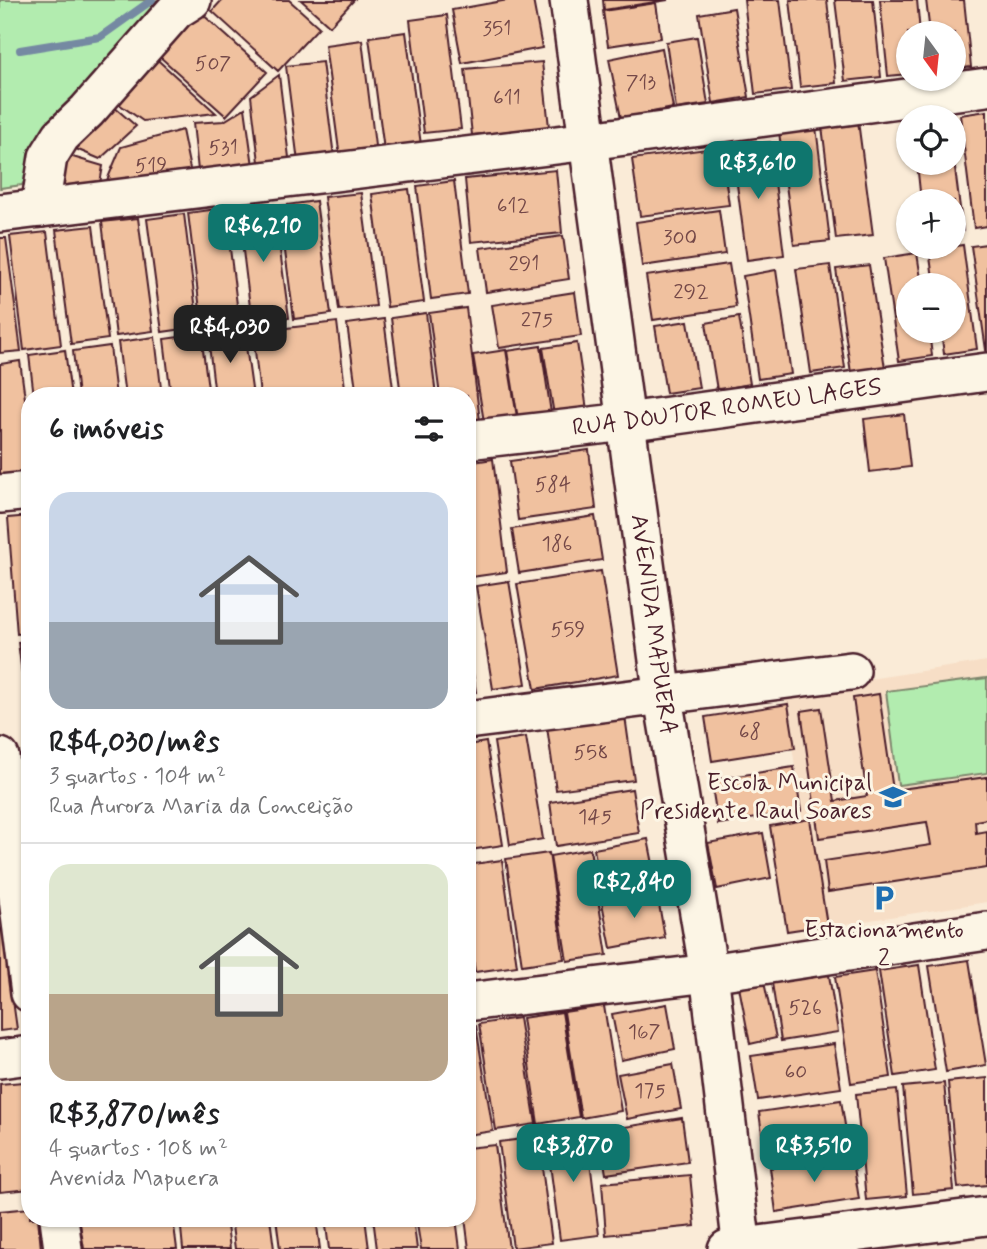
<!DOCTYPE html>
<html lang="pt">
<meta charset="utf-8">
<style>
body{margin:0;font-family:Mynerve,sans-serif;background:#f6f6f6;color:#202124;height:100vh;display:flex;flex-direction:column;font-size:26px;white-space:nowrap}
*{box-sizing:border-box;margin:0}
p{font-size:23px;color:#757577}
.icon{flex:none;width:38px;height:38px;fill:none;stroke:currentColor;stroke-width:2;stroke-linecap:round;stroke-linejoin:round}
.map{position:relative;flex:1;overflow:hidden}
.drawer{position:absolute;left:21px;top:387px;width:455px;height:840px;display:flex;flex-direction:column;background:#fff;border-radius:28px;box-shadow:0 2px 5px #0004}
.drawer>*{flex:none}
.needle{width:46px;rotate:165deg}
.fabs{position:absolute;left:896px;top:21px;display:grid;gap:14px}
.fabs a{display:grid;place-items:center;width:70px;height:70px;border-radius:50%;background:#fff;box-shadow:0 2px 5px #0004;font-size:35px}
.price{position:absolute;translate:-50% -60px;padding:0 16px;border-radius:14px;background:#0f766e;color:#fff;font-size:23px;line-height:46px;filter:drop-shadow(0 2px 4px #0008)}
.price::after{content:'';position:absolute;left:50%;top:42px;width:21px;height:16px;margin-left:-10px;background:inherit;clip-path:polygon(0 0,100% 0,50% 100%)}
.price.active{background:#222;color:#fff}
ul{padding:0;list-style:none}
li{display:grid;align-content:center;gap:14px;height:371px;padding:0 28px}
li+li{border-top:2px solid #e0e0e0}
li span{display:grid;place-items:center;height:217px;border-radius:21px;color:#555}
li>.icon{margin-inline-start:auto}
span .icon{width:126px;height:126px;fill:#fffc;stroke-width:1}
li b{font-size:30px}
h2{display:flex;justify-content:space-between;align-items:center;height:84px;padding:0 28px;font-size:30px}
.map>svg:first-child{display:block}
</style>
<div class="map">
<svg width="987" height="1249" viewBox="0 0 987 1249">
<rect width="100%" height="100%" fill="#faebd7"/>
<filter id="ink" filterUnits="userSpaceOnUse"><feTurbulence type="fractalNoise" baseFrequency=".0143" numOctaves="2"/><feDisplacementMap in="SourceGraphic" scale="14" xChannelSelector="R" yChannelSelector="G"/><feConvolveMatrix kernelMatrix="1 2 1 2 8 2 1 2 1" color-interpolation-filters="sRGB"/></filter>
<g filter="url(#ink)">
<path fill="#f7dec6" d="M987 661V902L819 928 784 692Z"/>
<path fill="#b2ecaf" stroke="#7e866d" stroke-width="2" d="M0 0H169L62 123 22 185 0 188Z
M987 678V773L898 785 886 691Z"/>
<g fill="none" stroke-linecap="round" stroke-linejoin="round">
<path stroke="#7589a2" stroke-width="8" d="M20 50 100 37 152 0"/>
</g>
<path fill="#f0c19f" stroke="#4a1f2b" stroke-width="2" d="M222 0H289L319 27 278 71 212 11Z
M301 0H354L330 26Z
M508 0H533L542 48 462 63 452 10Z
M603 0H668L604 10Z
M744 0H780L791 90 755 94Z
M790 0H827L836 83 800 87Z
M835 0H873L881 77 845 81Z
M880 0H917L920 33H908V74L888 76Z
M926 0H964L971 67 954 69V33H930Z
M656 3 661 38 608 46 603 11Z
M734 8 749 97 713 103 699 14Z
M200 12 267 72 226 116 159 56Z
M447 15 461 129 424 133 410 20Z
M406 32 421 145 384 150 369 37Z
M697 37 708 104 676 109 666 42Z
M362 40 376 154 340 158 325 45Z
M662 48 673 108 621 118 609 59Z
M150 53 216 113 143 121 109 97Z
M322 62 334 157 298 162 286 66Z
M542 62 549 127 472 135 465 69Z
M279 75 290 166 260 170 251 96Z
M105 99 136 126 100 159 64 144Z
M245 108 254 173 199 180 193 123 224 121Z
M987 111V226L974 228 960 115Z
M858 121 873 235 836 239 822 126Z
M816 127 830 241 794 245 779 132Z
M182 130 193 184 105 185 121 147Z
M770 142 784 255 747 260 732 147Z
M721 147 729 205 640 216 632 159Z
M66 155 103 166 99 189 57 192Z
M954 161 963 231 954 232V201H921L917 163H954Z
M556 170 562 233 471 242 465 179Z
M454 181 468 294 431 299 417 186Z
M409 189 424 302 387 307 372 194Z
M361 193 376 306 339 310 324 197Z
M316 201 331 314 294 319 279 206Z
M274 205 289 318 252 323 238 210Z
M225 208 239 321 202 326 188 213Z
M719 210 725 254 642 266 636 222Z
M184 214 198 327 162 332 147 219Z
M138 218 153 331 116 336 102 222Z
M93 226 108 339 71 344 56 230Z
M47 232 61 345 24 350 10 236Z
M563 236 569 279 486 292 480 248Z
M0 238H6L21 351 0 353Z
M987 244V350H986L971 246Z
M963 245 977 349 944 354 941 331H954V285H934L929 250Z
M917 253 922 285H908V331H929L932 356 899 361 884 258Z
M729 264 736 307 653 320 646 276Z
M830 265 845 368 811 373 796 269Z
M869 265 885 368 851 373 836 269Z
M776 270 791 374 758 379 743 276Z
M575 292 581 336 499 348 492 305Z
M466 308 480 421 467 423V396H440L429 313Z
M426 313 436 396H401L391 318Z
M739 317 750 384 717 390 706 323Z
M384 319 394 396H357L347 324Z
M688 321 699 388 666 393 655 326Z
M337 322 346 396H260L253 332Z
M244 332 253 396H215L208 336Z
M201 334 209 396H171L164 339Z
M155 337 162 396H125L118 342Z
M577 343 587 410 554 415 543 348Z
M110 346 116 396H78L73 351Z
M541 346 551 413 518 419 507 351Z
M65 350 71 396H34L29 355Z
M506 350 517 417 484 422 473 355Z
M20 361 30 436V475L0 479V364Z
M904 414 910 467 870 472 864 419Z
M589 450 596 509 518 520 510 461Z
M493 459 507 572 471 577 467 551V463Z
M30 516V633L17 634 8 518Z
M595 516 602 560 519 573 512 529Z
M601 571 618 675 535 689 517 584Z
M509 581 526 684 493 689 476 586Z
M467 636 476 692 467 693Z
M30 641V690H24L18 642Z
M879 694 893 790 987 777V819L975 821 976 833 987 831V868L828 892 824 861 931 845 927 822 819 838 801 711 821 708 835 801 867 796 853 698Z
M788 704 795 748 712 761 705 717Z
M625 716 634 780 556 790 547 727Z
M526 737 543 839 510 845 494 742Z
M486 742 503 845 470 850 467 836V745Z
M794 767 801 811 718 824 711 780Z
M632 789 639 833 556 846 550 802Z
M810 819 827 925 787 931 770 826Z
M763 833 771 878 717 889 708 843Z
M648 839 657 884 602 894 594 849Z
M590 849 607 955 567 961 550 856Z
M549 853 564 959 522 965 506 859Z
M502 860 517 966 475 972 467 919V865Z
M657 893 665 938 611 948 602 903Z
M0 929H3L17 1029 0 1031Z
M969 960 986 1065 946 1072 929 966Z
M919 965 935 1070 895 1076 879 971Z
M875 971 891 1077 851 1083 835 977Z
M829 975 838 1032 781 1041 772 983Z
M764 982 776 1038 750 1044 739 987Z
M667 1004 675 1049 621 1060 612 1014Z
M604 1006 621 1111 581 1118 564 1012Z
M562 1012 579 1117 538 1124 522 1018Z
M519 1018 536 1124 496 1130 479 1024Z
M476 1026 493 1131 467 1135V1027Z
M834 1044 841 1088 758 1100 751 1056Z
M673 1064 681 1109 627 1119 618 1074Z
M987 1078V1185L958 1188 948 1082Z
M23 1082 30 1148V1189L0 1192V1084Z
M944 1083 954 1190 913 1194 903 1087Z
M897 1090 907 1196 866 1200 856 1094Z
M841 1100 848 1144 765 1156 759 1112Z
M682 1118 688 1162 606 1174 599 1131Z
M586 1128 599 1235 560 1240 546 1134Z
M538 1137 552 1243 513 1248 499 1142Z
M495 1145 509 1249H469L465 1218H467V1148Z
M852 1155 859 1199 776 1212 770 1168Z
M690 1175 695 1226 606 1235 602 1183Z
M30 1208V1218H38L41 1249H0V1211Z
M79 1218H173L177 1249H84Z
M180 1218H226L230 1249H183Z
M231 1218H270L274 1249H235Z
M276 1218H316L320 1249H280Z
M325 1218H365L369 1249H329Z
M373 1218H413L417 1249H377Z
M416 1218H456L460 1249H421Z"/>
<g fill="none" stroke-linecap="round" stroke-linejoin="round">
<defs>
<g id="minor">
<path id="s1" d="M569 0 663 697 709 973 742 1249"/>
<path d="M40 208 48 157 61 136 87 111 176 10 192 0"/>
<path d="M0 213 589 141 987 87"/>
<path id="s2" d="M467 440 626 422 987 372"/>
<path d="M0 494 30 491"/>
<path d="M467 720 851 671"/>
<path d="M0 757 30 993"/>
<path d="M467 1002 709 973 987 931"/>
<path d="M0 1059 30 1055"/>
<path d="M59 1218 63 1249"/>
<path d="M727 1249 987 1216"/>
</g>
</defs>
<use href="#minor" stroke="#4a1f2b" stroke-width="42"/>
<use href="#minor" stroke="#fcf5e5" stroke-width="37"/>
</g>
</g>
<defs>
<symbol id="school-bare" viewBox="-9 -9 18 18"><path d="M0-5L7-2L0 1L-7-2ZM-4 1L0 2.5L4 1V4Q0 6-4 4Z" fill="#1f6fb2" stroke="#fcf5e5" stroke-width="2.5" paint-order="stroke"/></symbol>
<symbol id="parking-bare" viewBox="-9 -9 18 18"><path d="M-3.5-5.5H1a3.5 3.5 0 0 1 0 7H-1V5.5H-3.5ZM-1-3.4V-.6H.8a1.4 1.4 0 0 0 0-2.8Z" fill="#1f6fb2" stroke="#fcf5e5" stroke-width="2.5" paint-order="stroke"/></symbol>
</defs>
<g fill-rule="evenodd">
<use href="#school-bare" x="874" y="778" width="38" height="38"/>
<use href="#parking-bare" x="865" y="879" width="38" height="38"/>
</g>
<g text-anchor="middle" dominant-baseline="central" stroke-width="6" stroke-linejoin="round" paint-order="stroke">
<g font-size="21" fill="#744848">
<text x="497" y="29">351</text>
<text x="213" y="64">507</text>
<text x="641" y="83">713</text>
<text x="507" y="98">611</text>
<text x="223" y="148">531</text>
<text x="151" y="166">519</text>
<text x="513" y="206">612</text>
<text x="680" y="238">300</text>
<text x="524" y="264">291</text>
<text x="691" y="292">292</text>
<text x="537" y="320">275</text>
<text x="553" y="485">584</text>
<text x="557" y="544">186</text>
<text x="568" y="630">559</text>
<text x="750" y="732">68</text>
<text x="591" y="753">558</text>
<text x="595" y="817">145</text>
<text x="805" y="1008">526</text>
<text x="644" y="1032">167</text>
<text x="796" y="1072">60</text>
<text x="650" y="1091">175</text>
</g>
<g font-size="24" fill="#4a1f2b" stroke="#fcf5e5">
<text stroke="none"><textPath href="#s2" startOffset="262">RUA DOUTOR ROMEU LAGES</textPath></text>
<text stroke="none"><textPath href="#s1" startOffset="630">AVENIDA MAPUERA</textPath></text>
</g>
<g font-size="24" fill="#4a1f2b" stroke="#fcf5e5" text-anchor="end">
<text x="872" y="783">Escola Municipal<tspan x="872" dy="28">Presidente Raul Soares</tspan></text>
<text x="884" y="930" text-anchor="middle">Estacionamento<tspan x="884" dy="28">2</tspan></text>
</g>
</g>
</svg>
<div class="fabs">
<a><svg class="needle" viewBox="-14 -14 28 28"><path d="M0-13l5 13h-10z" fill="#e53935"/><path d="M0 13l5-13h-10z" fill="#757577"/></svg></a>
<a><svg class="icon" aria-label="locate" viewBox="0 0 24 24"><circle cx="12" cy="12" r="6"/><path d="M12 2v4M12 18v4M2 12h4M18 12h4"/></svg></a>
<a>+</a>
<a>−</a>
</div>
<b class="price" style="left:758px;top:201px">R$3,610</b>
<b class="price" style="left:263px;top:264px">R$6,210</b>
<b class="price active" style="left:230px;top:365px">R$4,030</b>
<b class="price" style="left:634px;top:920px">R$2,840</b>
<b class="price" style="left:573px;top:1184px">R$3,870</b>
<b class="price" style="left:814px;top:1184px">R$3,510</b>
<section class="drawer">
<h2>6 imóveis<svg class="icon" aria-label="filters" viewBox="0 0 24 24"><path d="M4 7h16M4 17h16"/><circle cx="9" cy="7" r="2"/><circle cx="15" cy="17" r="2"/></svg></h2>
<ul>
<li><span style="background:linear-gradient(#c9d6e8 60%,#9aa5b1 0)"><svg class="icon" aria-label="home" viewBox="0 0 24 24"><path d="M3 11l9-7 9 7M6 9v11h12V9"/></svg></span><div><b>R$4,030/mês</b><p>3 quartos · 104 m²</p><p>Rua Aurora Maria da Conceição</p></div></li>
<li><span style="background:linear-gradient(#dfe7d0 60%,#b9a48a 0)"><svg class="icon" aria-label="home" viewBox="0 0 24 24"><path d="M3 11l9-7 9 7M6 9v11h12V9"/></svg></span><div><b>R$3,870/mês</b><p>4 quartos · 108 m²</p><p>Avenida Mapuera</p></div></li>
</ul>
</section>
</div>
